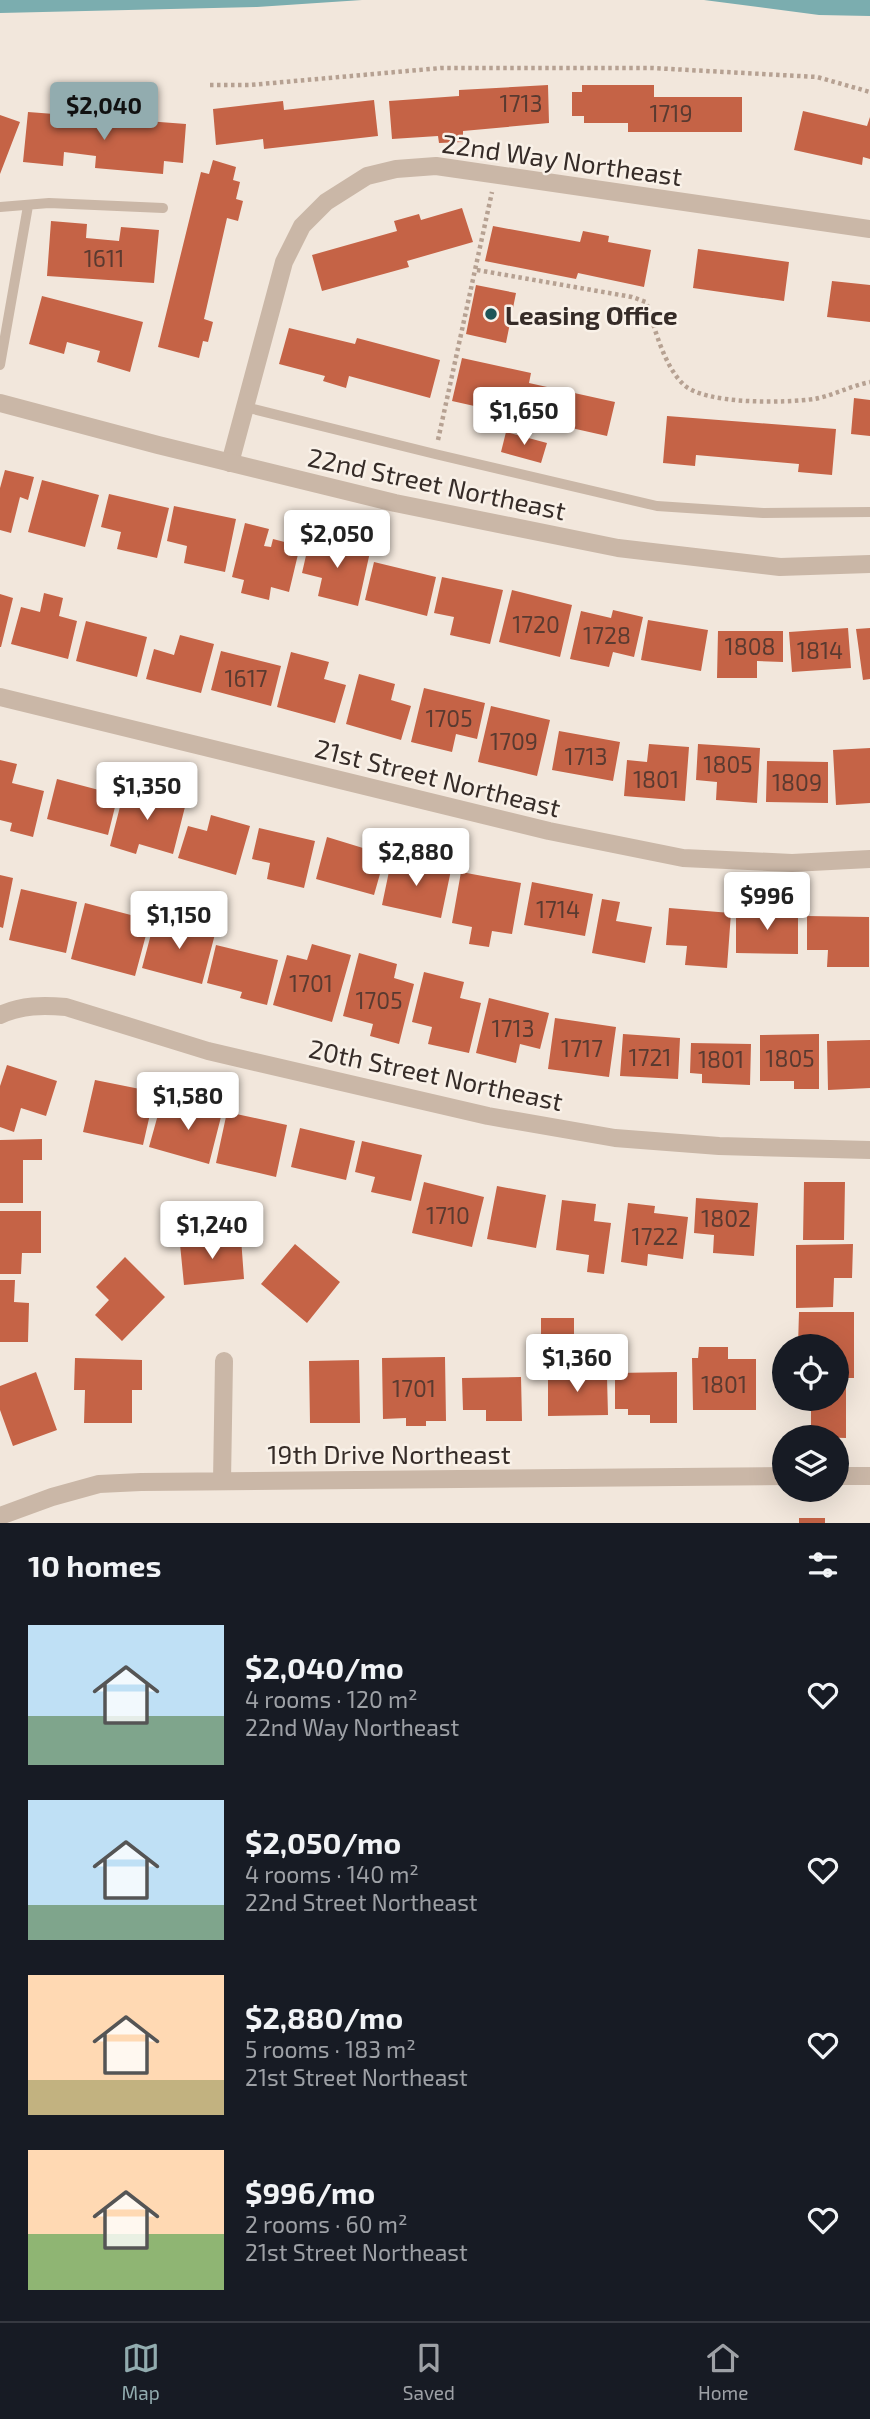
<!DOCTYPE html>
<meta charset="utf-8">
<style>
body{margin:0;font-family:"Exo 2",sans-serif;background:#20242c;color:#f1f3f6;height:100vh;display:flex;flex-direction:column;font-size:26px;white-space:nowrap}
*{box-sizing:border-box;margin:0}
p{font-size:23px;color:#9ea1a6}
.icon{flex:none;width:38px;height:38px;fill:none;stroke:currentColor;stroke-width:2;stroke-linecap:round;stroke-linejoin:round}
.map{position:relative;height:1523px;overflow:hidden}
.drawer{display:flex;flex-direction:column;background:#171b24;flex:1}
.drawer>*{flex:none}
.buttons{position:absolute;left:772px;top:1334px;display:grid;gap:14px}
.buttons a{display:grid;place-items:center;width:77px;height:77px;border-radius:50%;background:#171b24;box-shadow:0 7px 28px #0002;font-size:35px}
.price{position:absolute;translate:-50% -60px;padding:0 16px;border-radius:7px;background:#fff;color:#222;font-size:23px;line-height:46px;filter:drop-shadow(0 2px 4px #0008)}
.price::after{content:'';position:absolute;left:50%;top:42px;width:21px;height:16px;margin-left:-10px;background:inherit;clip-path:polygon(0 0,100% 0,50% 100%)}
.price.active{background:#92acaf;color:#111}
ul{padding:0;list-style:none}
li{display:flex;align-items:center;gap:21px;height:175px;padding:0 28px}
li span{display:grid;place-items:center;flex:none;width:196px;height:140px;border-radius:0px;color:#555}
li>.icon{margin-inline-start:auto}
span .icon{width:84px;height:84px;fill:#fffc;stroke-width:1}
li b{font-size:30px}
h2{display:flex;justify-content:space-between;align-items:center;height:84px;padding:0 28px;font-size:30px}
.tabs{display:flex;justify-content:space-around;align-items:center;height:98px;border-top:2px solid #363941;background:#171b24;font-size:19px;color:#9ea1a6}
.tabs a{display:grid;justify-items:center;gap:4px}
.tabs .active{color:#92acaf}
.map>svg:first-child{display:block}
</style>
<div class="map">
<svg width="870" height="1523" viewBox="0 0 870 1523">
<rect width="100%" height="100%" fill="#f2e7dc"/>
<path fill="#7badaf" d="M0 0H362L257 7 0 13Z
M704 0H870V16L819 15Z"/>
<path fill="#c56346" d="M548 85 549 123 463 131V142L439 143 438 136 392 139 389 101 459 96V90Z
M582 85H654V97H742V132H628V123H584V116H572V92H582Z
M374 100 378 136 264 149 263 139 216 145 213 109 283 101 284 110Z
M803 111 867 126 870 117V159L863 157 862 165 794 150Z
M28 112 186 124 183 163 164 161 163 174 95 168 96 156 64 152 63 166 23 162Z
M0 115 20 122 0 174Z
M213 160 236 167 233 180 240 182 236 199 243 201 238 221 227 218 204 319 213 322 208 342 203 341 199 358 158 347 201 172 209 174Z
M462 208 473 242 407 261 409 267 322 291 312 255 397 231 394 221 419 214 421 220Z
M51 221 87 224 86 238 119 241 121 227 159 230 154 283 47 276Z
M493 226 580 242 583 231 609 236 608 242 651 250 644 287 578 273 576 279 485 261Z
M698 249 789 262 784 301 693 288Z
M832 281 870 285V322L827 317Z
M476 285 516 293 506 343 466 334Z
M42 296 143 322 130 372 97 362 100 351 67 342 64 354 29 344Z
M289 328 355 344 357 338 440 360 430 398 349 376 346 388 323 381 325 376 279 364Z
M462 358 531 373 529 383 615 402 607 436 452 401Z
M854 398 870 400V436L851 434Z
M667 416 836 429 832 475 798 472 799 464 696 455 695 466 663 463Z
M506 432 547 443 541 463 501 452Z
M5 470 34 477 28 500 20 497 11 533 0 530V488Z
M42 480 99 495 85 547 28 532Z
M109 494 169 508 157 558 117 549 121 532 101 527Z
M174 506 236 519 225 572 184 563 187 546 167 541Z
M245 523 269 529 264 546 271 547 273 539 300 546 289 592 271 587 269 600 241 593 244 580 232 577Z
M310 538 370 552 358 606 318 596 322 578 302 573Z
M374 562 436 577 427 616 365 600Z
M442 577 503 590 490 644 450 635 454 617 434 613Z
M512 590 572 605 560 657 499 642Z
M44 593 63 598 59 616 77 621 68 659 11 644 21 607 40 612Z
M0 594 13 598 1 647H0Z
M613 610 643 617 634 657 613 652 609 667 570 659 581 611 611 618Z
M648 620 708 630 701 671 641 660Z
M86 621 147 637 137 677 76 661Z
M848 628 851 668 792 672 789 632Z
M870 628V679L863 680 856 629Z
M718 631H783V662L757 661V678H717Z
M180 635 214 644 201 693 146 679 154 649 174 655Z
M221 651 281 666 271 706 211 690Z
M291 652 329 662 324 679 346 685 335 723 277 707Z
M359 674 395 684 391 700 411 706 401 740 346 724Z
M424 688 485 703 477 739 456 734 452 752 411 742Z
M491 706 550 720 537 776 478 762Z
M559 731 620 742 613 781 552 770Z
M649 744 689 747 685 801 624 796 627 760 647 762Z
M698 744 760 748 757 803 716 800 717 782 696 780Z
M870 748V803L836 805 833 750Z
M0 760 17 764 12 783 44 791 33 837 10 831 12 823 0 820Z
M767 761 828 762V803L766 802Z
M57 779 118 795 108 835 47 819Z
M125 787 186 803 173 854 139 844 136 854 110 846Z
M211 815 250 826 236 875 178 858 188 826 207 831Z
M259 828 315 841 304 888 267 879 270 863 252 859Z
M327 837 363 848 364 842 387 849 374 895 316 879Z
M392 857 451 870 441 918 382 905Z
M461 872 521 883 512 934 492 931 489 947 469 944 472 927 452 923Z
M0 875 13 878 3 928 0 927Z
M532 882 593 894 585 936 524 925Z
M21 889 77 902 66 953 9 940Z
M602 899 620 902 616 921 652 927 645 963 592 953Z
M85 903 150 920 135 976 71 959Z
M669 908 731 913 727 968 685 965 687 946 666 945Z
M736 910 798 911V954L736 953Z
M807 916 869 917V967H827L828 950H807Z
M155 919 215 934 202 984 142 968Z
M312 944 351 955 332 1022 273 1005 287 955 307 960Z
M216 945 278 960 267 1005 240 998 242 992 207 983Z
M359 953 397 964 394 978 414 984 399 1044 370 1036 373 1024 343 1016Z
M424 972 464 982 460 998 481 1003 469 1053 428 1044 432 1027 412 1022Z
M489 998 549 1013 540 1049 520 1044 516 1063 476 1053Z
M555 1018 616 1027 609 1077 548 1069Z
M623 1034 680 1038 678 1079 620 1076Z
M819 1034V1089H794V1081H760V1035Z
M870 1040V1088L828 1090 827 1041Z
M691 1043 751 1044 750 1085 702 1083V1074L690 1073Z
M7 1065 57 1081 46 1116 21 1108 14 1132 0 1127V1086Z
M95 1080 155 1092 143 1145 83 1132Z
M194 1101 223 1109 209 1164 149 1147 159 1111 171 1115 173 1107 192 1112Z
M227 1112 287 1125 276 1177 216 1163Z
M300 1128 355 1141 346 1180 291 1167Z
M42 1139V1160H23V1203H0V1140Z
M362 1141 422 1155 411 1201 371 1192 375 1177 355 1172Z
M424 1182 484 1197 472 1247 412 1233Z
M804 1182H845L844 1240H803Z
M497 1186 546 1195 536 1248 487 1239Z
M696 1198 758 1203 754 1256 713 1253 714 1235 694 1233Z
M562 1200 596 1204 594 1221 611 1223 604 1274 587 1272 589 1255 556 1250Z
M628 1203 655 1206 654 1213 688 1217 683 1259 648 1254 647 1266 621 1262Z
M0 1211H41V1253H22L21 1274H0Z
M241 1238 244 1279 184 1285 180 1244Z
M295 1244 340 1282 307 1323 261 1284Z
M853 1244 852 1278H834L833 1307 796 1308V1245Z
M125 1257 165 1297 122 1341 95 1315 109 1300 96 1287Z
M0 1280H15L14 1302 29 1303 28 1342H0Z
M799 1312H854V1378H836V1346H798Z
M541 1318H574V1341L541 1342Z
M699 1347H728V1359H756V1410H693L692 1358H698Z
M445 1357 446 1421H426V1426H406V1418L383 1419 382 1358Z
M75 1358 142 1360V1390H132V1423H84L85 1390H74Z
M359 1360 360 1423H310L309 1361Z
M563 1365H582V1377H607L608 1415 548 1416V1374H563Z
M36 1372 57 1430 13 1446 0 1410V1386Z
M677 1372V1423H650V1415H628V1409H615V1373Z
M521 1377 522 1421H486V1410H463L462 1378Z
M836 1382H846V1438L811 1437V1398H836Z
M799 1518H825V1523H799Z"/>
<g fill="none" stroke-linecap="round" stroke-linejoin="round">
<path stroke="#b6a192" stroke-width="4.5" stroke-dasharray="3.5 3.5" stroke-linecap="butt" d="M210 85H250L441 68H652L817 77 870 92
M477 270 632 297 646 302C655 328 663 364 683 384 704 405 785 403 814 399 832 396 850 386 870 382
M438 440 492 192"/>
<path stroke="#cab7a7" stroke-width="10" d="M0 207 49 203 163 208
M0 365 28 206
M245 407 435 454 657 506 763 513 870 512"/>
<path stroke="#cab7a7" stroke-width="18" d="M230 463 284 262 302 226 326 202 367 176 396 169 436 166 870 229
M0 697 549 831 683 858 792 863 870 859
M0 1015C22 1005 43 1005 66 1007L208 1051 488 1116 615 1138 719 1146 870 1150
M836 1476H870
M222 1481 224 1361
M0 1516 52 1497 99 1484 141 1482 784 1476"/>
<path stroke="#cab7a7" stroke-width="18" d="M0 403 158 445 395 503 618 548 780 567 870 564"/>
</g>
<circle fill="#1e5558" stroke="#f9f1e8" stroke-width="2.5" cx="491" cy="314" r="7"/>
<g text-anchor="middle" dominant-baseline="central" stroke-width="5" stroke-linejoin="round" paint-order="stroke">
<g font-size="23" fill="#5a3a30">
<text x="521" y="103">1713</text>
<text x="671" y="113">1719</text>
<text x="104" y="258">1611</text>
<text x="536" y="624">1720</text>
<text x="607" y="635">1728</text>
<text x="750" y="646">1808</text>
<text x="820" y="650">1814</text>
<text x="246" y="678">1617</text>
<text x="449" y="718">1705</text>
<text x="514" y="741">1709</text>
<text x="586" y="756">1713</text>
<text x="728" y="764">1805</text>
<text x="656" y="779">1801</text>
<text x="797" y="782">1809</text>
<text x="558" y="909">1714</text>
<text x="311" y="983">1701</text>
<text x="379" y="1000">1705</text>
<text x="513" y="1028">1713</text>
<text x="582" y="1048">1717</text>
<text x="650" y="1057">1721</text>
<text x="790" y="1058">1805</text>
<text x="721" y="1059">1801</text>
<text x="448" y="1215">1710</text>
<text x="726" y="1218">1802</text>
<text x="655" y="1236">1722</text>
<text x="724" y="1384">1801</text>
<text x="414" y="1388">1701</text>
</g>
<g font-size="26" fill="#362c28" stroke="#f9f1e8">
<text transform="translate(562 159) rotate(8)">22nd Way Northeast</text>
<text transform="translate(437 483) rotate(12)">22nd Street Northeast</text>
<text transform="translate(438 777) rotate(14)">21st Street Northeast</text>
<text transform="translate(436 1074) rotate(12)">20th Street Northeast</text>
<text x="389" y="1453">19th Drive Northeast</text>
</g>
<g font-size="26" font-weight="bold" fill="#362c28" stroke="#f9f1e8" text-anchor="start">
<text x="505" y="314">Leasing Office</text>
</g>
</g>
</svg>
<div class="buttons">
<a><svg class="icon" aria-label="locate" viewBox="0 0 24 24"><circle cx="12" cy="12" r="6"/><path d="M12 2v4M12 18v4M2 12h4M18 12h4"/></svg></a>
<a><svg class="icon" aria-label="layers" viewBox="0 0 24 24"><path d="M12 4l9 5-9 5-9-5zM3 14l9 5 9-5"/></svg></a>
</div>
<b class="price active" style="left:104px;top:142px">$2,040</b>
<b class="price" style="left:524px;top:447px">$1,650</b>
<b class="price" style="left:337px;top:570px">$2,050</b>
<b class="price" style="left:147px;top:822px">$1,350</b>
<b class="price" style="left:416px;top:888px">$2,880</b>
<b class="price" style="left:767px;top:932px">$996</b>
<b class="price" style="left:179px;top:951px">$1,150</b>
<b class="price" style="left:188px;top:1132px">$1,580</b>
<b class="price" style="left:212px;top:1261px">$1,240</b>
<b class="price" style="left:577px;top:1394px">$1,360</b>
</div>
<section class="drawer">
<h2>10 homes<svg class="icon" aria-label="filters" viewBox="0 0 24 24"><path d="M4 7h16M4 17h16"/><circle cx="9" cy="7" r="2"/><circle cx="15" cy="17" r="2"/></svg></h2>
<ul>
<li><span style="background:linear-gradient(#bfe0f5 65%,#7fa58c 0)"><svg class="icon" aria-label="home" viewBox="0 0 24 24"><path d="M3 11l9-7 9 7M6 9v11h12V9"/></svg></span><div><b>$2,040/mo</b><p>4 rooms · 120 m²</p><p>22nd Way Northeast</p></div><svg class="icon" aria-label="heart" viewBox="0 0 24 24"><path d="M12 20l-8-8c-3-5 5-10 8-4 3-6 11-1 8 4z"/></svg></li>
<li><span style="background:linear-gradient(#bfe0f5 75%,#7fa58c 0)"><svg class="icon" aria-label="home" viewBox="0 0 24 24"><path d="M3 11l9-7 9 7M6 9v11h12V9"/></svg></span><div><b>$2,050/mo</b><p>4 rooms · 140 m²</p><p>22nd Street Northeast</p></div><svg class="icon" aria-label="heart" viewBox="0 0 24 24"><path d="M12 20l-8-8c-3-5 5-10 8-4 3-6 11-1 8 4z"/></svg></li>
<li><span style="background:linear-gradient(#ffd9b3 75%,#c2b280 0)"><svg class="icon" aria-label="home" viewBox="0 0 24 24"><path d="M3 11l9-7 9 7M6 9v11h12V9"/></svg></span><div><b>$2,880/mo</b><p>5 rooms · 183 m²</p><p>21st Street Northeast</p></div><svg class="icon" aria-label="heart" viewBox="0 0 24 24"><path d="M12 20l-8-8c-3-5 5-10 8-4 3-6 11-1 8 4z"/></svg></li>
<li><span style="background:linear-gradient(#ffd9b3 60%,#8fb573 0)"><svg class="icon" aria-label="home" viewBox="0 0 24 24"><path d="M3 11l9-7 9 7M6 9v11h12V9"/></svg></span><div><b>$996/mo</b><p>2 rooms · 60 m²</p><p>21st Street Northeast</p></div><svg class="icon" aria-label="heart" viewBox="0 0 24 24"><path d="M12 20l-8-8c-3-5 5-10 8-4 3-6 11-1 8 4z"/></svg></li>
</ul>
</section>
<nav class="tabs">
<a class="active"><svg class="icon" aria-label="map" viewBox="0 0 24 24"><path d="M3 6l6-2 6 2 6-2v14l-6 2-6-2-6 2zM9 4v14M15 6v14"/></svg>Map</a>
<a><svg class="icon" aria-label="saved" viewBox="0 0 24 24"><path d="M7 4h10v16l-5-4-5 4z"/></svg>Saved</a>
<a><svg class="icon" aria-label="home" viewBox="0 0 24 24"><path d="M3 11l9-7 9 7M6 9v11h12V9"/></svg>Home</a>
</nav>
